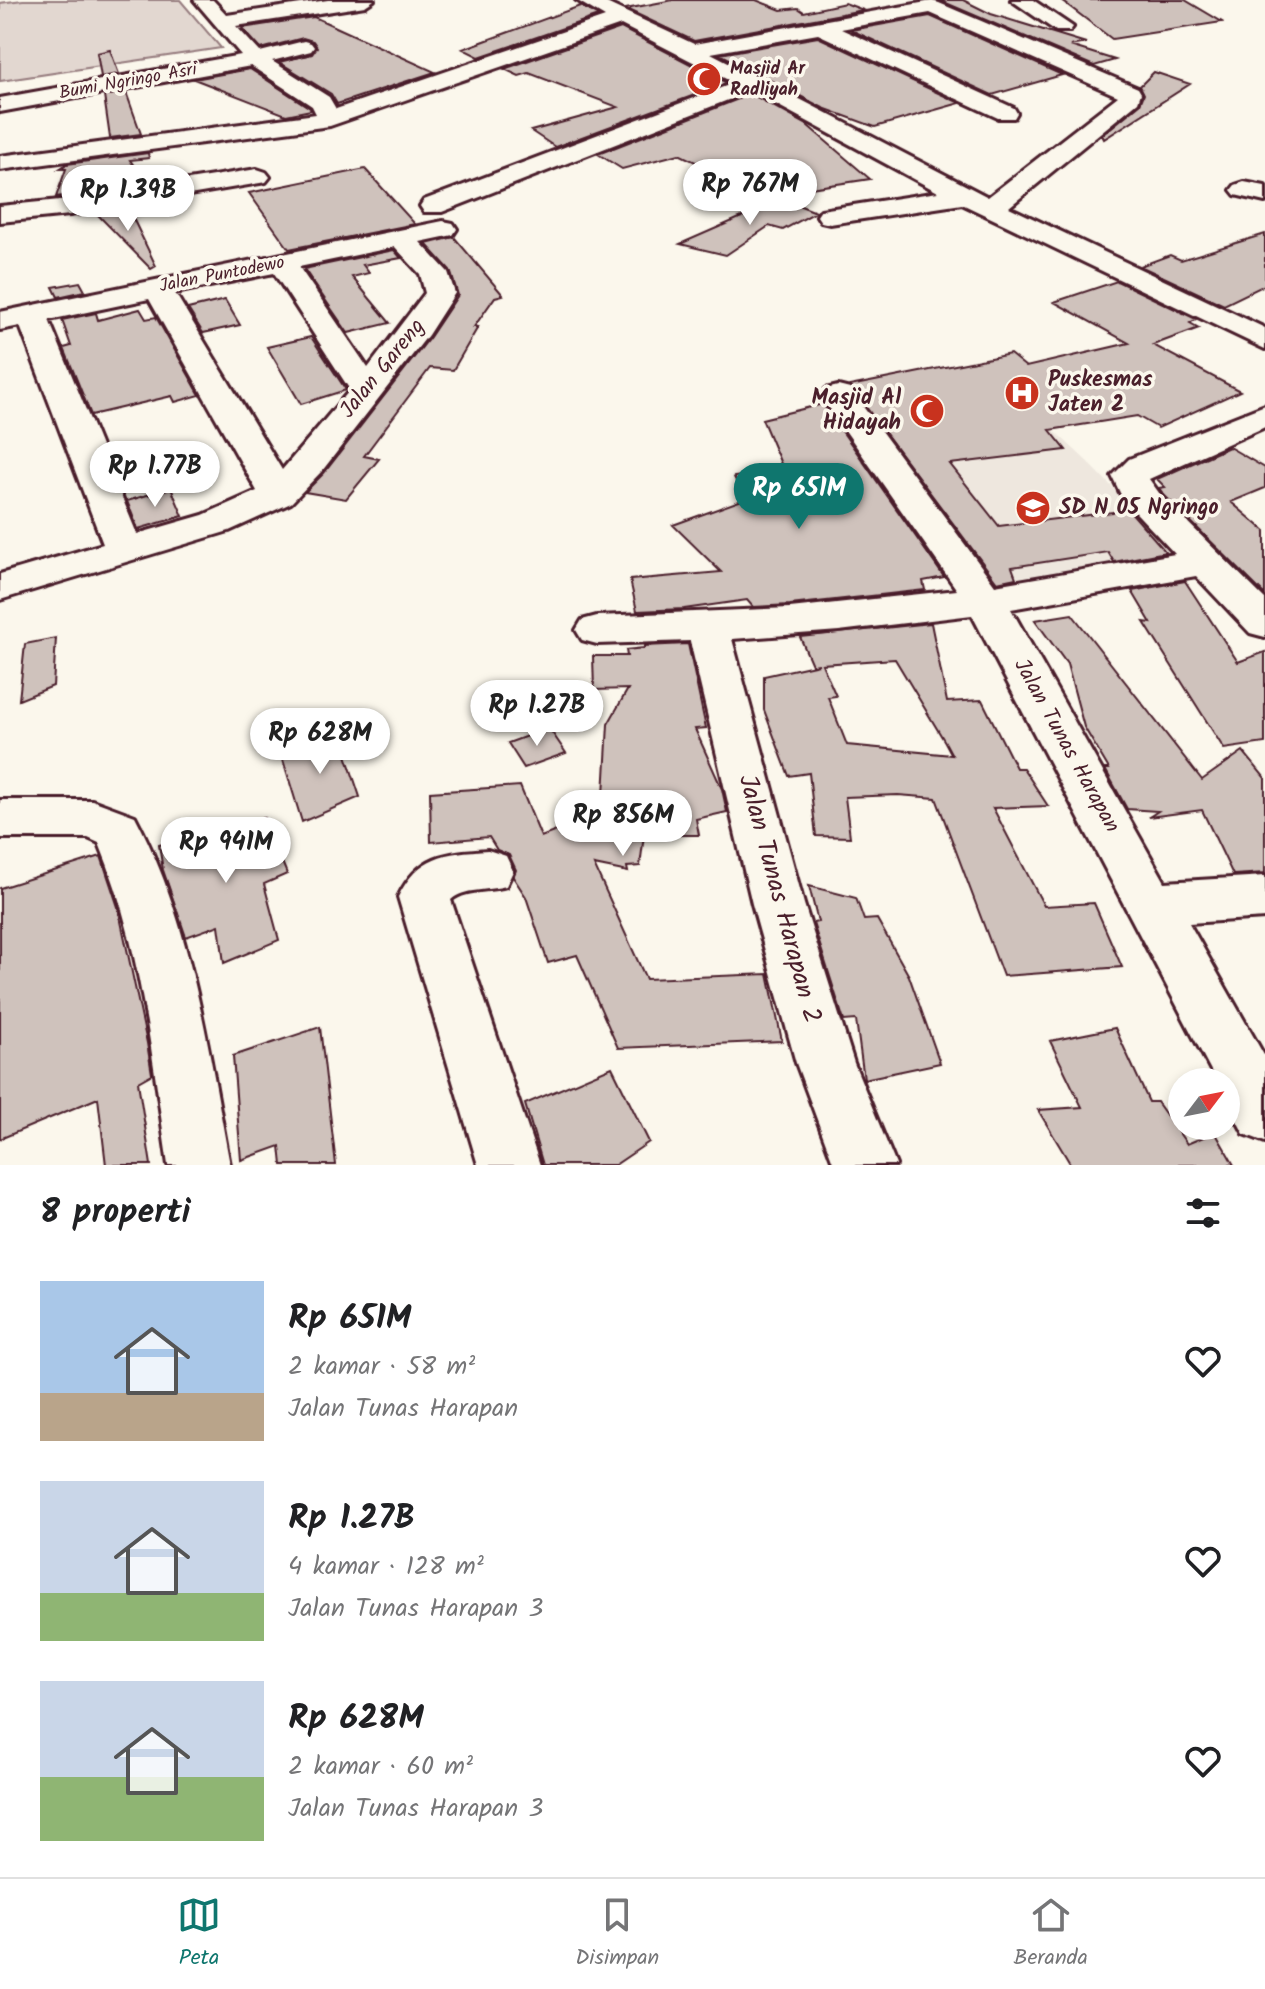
<!DOCTYPE html>
<html lang="id">
<meta charset="utf-8">
<style>
body{margin:0;font-family:Kalam,sans-serif;background:#f2f2f2;color:#202124;height:100vh;display:flex;flex-direction:column;font-size:30px;white-space:nowrap}
*{box-sizing:border-box;margin:0}
p{font-size:26px;color:#757577}
.icon{flex:none;width:44px;height:44px;fill:none;stroke:currentColor;stroke-width:2;stroke-linecap:round;stroke-linejoin:round}
.map{position:relative;height:1165px;overflow:hidden}
.details{display:flex;flex-direction:column;background:#fff;flex:1}
.details>*{flex:none}
.needle{width:52px;rotate:58deg}
.tools{position:absolute;left:1168px;top:1068px;display:grid;gap:16px}
.tools a{display:grid;place-items:center;width:72px;height:72px;border-radius:50%;background:#fff;box-shadow:0 4px 12px #0003;font-size:40px}
.price{position:absolute;translate:-50% -68px;padding:0 18px;border-radius:28px;background:#fff;color:#222;font-size:26px;line-height:52px;filter:drop-shadow(0 2px 4px #0008)}
.price::after{content:'';position:absolute;left:50%;top:48px;width:24px;height:18px;margin-left:-12px;background:inherit;clip-path:polygon(0 0,100% 0,50% 100%)}
.price.selected{background:#0f766e;color:#fff}
ul{padding:0;list-style:none}
li{display:flex;align-items:center;gap:24px;height:200px;padding:0 40px}
li span{display:grid;place-items:center;flex:none;width:224px;height:160px;border-radius:0px;color:#555}
li>.icon{margin-inline-start:auto}
span .icon{width:96px;height:96px;fill:#fffc;stroke-width:1}
li b{font-size:34px}
h2{display:flex;justify-content:space-between;align-items:center;height:96px;padding:0 40px;font-size:34px}
.dock{display:flex;justify-content:space-around;align-items:center;height:112px;border-top:2px solid #e0e0e0;background:#fff;font-size:22px;color:#757577}
.dock a{display:grid;justify-items:center;gap:4px}
.dock .selected{color:#0f766e}
.map>svg:first-child{display:block}
</style>
<div class="map">
<svg width="1265" height="1165" viewBox="0 0 1265 1165">
<rect width="100%" height="100%" fill="#fbf7ec"/>
<filter id="ink" filterUnits="userSpaceOnUse"><feTurbulence type="fractalNoise" baseFrequency=".0125" numOctaves="2"/><feDisplacementMap in="SourceGraphic" scale="16" xChannelSelector="R" yChannelSelector="G"/><feConvolveMatrix kernelMatrix="1 2 1 2 8 2 1 2 1" color-interpolation-filters="sRGB"/></filter>
<g filter="url(#ink)">
<path fill="#eee7de" d="M1044 421 1091 465 1175 552 990 585 889 451Z"/>
<path fill="#e2d7d0" stroke="#967b7e" stroke-width="2" d="M23 0H180L221 48 0 81V3Z"/>
<path fill="#cfc2bc" stroke="#4a1f2b" stroke-width="2" fill-rule="evenodd" d="M673 0H756L781 10 798 8 804 12 845 3 863 10 694 41 626 9Z
M939 0H963L991 14 1086 43 1070 46 1115 60 1094 66Z
M1061 0H1185L1222 22 1112 39Z
M580 6 598 16 479 57 463 49Z
M930 16 1062 75 992 95 851 30Z
M314 17 435 72 337 104 331 94 279 62 312 54 317 47 313 41 303 38 261 49 242 28Z
M621 28 727 83 555 147 531 131 618 107 529 73 519 76 504 69Z
M818 37 960 103 875 127 823 108 720 54Z
M110 50 119 74 101 77 97 53Z
M250 69 310 108 311 110 286 115 194 79Z
M1154 72 1190 84 1104 139 1102 135 1140 104 1144 94 1140 86Z
M126 92 141 134 110 138 104 96Z
M751 94 807 125 870 179 764 195 679 154 622 169 598 154Z
M148 153 149 158 130 160 147 184 56 197 66 169H59L67 164Z
M365 169 415 224 289 249 249 193Z
M783 199 816 212 783 230 769 226 726 255 680 244Z
M128 208 156 266 151 269 97 214Z
M1265 234V285L1224 305 1140 266 1170 255 1181 260Z
M454 237 503 295 495 297 474 327H478L453 370 430 368 364 456 379 459 346 499 305 492 324 473 430 337 458 295 450 270 426 244Z
M394 250 401 258 363 265 369 273 352 277 390 323 348 333 304 269Z
M1117 281 1196 319 1190 323 1199 328 1153 345 1240 391 1158 428 1137 416 1050 430 1066 450 950 464 999 526 1129 510 1166 552 1114 562 1108 552 1012 567 1016 578 997 582 850 386 1010 354 1026 367 1129 343 1054 302Z
M80 282 85 291 58 297 53 287Z
M225 300 240 325 203 333 188 309Z
M140 309 146 319 156 317 200 395 175 402 172 396 91 415 64 348 71 346 62 320 96 313 98 320Z
M311 337 346 390 301 404 267 347Z
M823 404 944 577 923 581 925 590 790 605 753 607 747 600 684 609 637 611 630 580 721 572 673 525 745 499 734 477 784 471 762 419Z
M1229 447 1265 468V488L1231 502 1265 531V595L1164 495 1159 488 1165 487 1157 479Z
M171 488 183 516 138 529 127 501Z
M1185 581 1238 662 1265 652V743L1224 749 1144 622 1151 623 1132 591Z
M1072 614 1202 780 1243 751 1265 778V873L1233 875 1202 810 1149 817 1158 811 1127 809 1105 769H1109L1084 727 1067 664 1035 620Z
M931 623 947 702 982 700 1016 768H1023L1048 806 993 808 1044 906 1094 903 1122 967 1003 976 936 798 898 795 845 797 850 837 816 836 809 773 789 776 764 710V676L819 664 812 665 800 637ZM895 659 945 742 952 755 847 745 828 697 836 696 822 664Z
M56 638 53 686 19 700 25 644Z
M688 644 706 728 695 729 722 789 727 812 696 819 699 835H644L640 866 627 867 628 872 594 865 646 979 768 974 782 1041 618 1048 577 955 548 963 526 897 513 877 516 870 509 855 497 850 489 837 431 842 430 792 520 786 541 837 603 813 608 724 628 689 594 690 593 656H627L626 650 644 648V646Z
M549 728 566 753 524 768 508 743Z
M339 734 360 797 302 822 280 750Z
M264 818 287 874 264 884 279 940 224 963 219 925 186 937 163 870 159 845Z
M101 856 118 907 147 1043 152 1074 138 1082 151 1165H106L98 1098 0 1139V888Z
M809 886 856 898 864 920 877 919 909 976 940 1063 864 1079 856 1020 844 1021 813 923 818 922Z
M320 1027 336 1165H282L280 1146 241 1160 233 1056Z
M1115 1028 1149 1102H1157L1187 1144 1215 1132 1234 1165H1071L1038 1110 1082 1107 1050 1041Z
M612 1067 649 1142 615 1165H543L525 1104Z"/>
<g fill="none" stroke-linecap="round" stroke-linejoin="round">
<defs>
<path id="minor" d="M194 0H213L227 15 328 0H374L365 6 236 26 260 52 304 41 311 43 314 47 311 51 272 61 329 97 336 109 605 17 576 0H600L694 44 932 1 939 3 1138 88 1141 93 1138 102 1009 207 1265 328V349L962 204 830 224 821 222 817 216 821 210 938 192 751 91 442 212H424L420 206 424 200 734 83 621 25 330 126 0 170V156L316 114 312 106 251 66 0 112V98L241 55ZM930 13 1118 96 988 197 711 53 818 34 998 118H1014L1017 113 1014 108 841 29Z
M1011 0H1033L1073 27 1070 31H1056Z
M257 169 266 172 270 177 266 182 70 215 0 222V206L70 199Z
M1244 182 1265 186V202L1235 195 1231 190 1235 185Z
M443 221 453 223 457 229 453 235 420 242 448 272 455 293 428 335 322 471 291 503 229 531 0 600V574L103 544 20 326 0 330V312ZM395 247 420 274 425 293 368 368 299 267ZM274 273 350 390 282 470 175 293ZM149 299 257 491 203 515 137 534 49 320Z
M838 386 850 389 995 585 1175 554 1123 499 1112 476 1129 459 1265 405V427L1149 479 1162 497 1265 599V637L1250 633 1196 576 1011 609 1165 882 1265 876V918L1189 923 1265 1057V1142L1244 1134 1226 1100V1082H1217L972 615 839 631 732 639 804 904 854 1063 896 1165H834L796 1063 752 904 690 641 597 644 582 640 576 630 582 620 597 616 790 608 957 590 821 396 826 389Z
M0 800H92L135 816C192 924 208 1047 230 1165H168C152 1057 141 945 99 843L88 838H0Z
M488 850 506 856 513 871 506 886C489 891 463 888 451 900L540 1165H478L398 897C419 855 444 853 488 850Z"/>
</defs>
<use href="#minor" stroke="#4a1f2b" stroke-width="6"/>
<use href="#minor" fill="#fbf7ec" fill-rule="evenodd"/>
</g>
</g>
<defs>
<symbol id="mosque-disc" viewBox="-11 -11 22 22"><circle r="9.5" fill="#c8321e" stroke="#fbf7ec"/><path d="M3.5-4.9A6 6 0 1 0 3.5 4.9A5 5 0 1 1 3.5-4.9Z" fill="#fff"/></symbol>
<symbol id="hospital-disc" viewBox="-11 -11 22 22"><circle r="9.5" fill="#c8321e" stroke="#fbf7ec"/><path d="M-5-5h3v3.5h4V-5h3V5h-3V1.5h-4V5h-3Z" fill="#fff"/></symbol>
<symbol id="school-disc" viewBox="-11 -11 22 22"><circle r="9.5" fill="#c8321e" stroke="#fbf7ec"/><path d="M0-5L7-2L0 1L-7-2ZM-4 1L0 2.5L4 1V4Q0 6-4 4Z" fill="#fff"/></symbol>
</defs>
<g fill-rule="evenodd">
<use href="#mosque-disc" x="684" y="59" width="40" height="40"/>
<use href="#hospital-disc" x="1002" y="373" width="40" height="40"/>
<use href="#mosque-disc" x="907" y="391" width="40" height="40"/>
<use href="#school-disc" x="1013" y="488" width="40" height="40"/>
</g>
<g text-anchor="middle" dominant-baseline="central" stroke-width="7" stroke-linejoin="round" paint-order="stroke">
<g font-size="18" font-weight="bold" fill="#4a1f2b" stroke="#fbf7ec" text-anchor="start">
<text x="730" y="69">Masjid Ar<tspan x="730" dy="21">Radliyah</tspan></text>
</g>
<g font-size="18" fill="#4a1f2b" stroke="#fbf7ec">
<text transform="translate(128 82) rotate(-10)">Bumi Ngringo Asri</text>
<text transform="translate(222 275) rotate(-11)">Jalan Puntodewo</text>
</g>
<g font-size="22" fill="#4a1f2b" stroke="#fbf7ec">
<text transform="translate(383 369) rotate(-51)">Jalan Gareng</text>
<text transform="translate(1066 746) rotate(61)">Jalan Tunas Harapan</text>
</g>
<g font-size="22" font-weight="bold" fill="#4a1f2b" stroke="#fbf7ec" text-anchor="start">
<text x="1048" y="380">Puskesmas<tspan x="1048" dy="25">Jaten 2</tspan></text>
<text x="901" y="398" text-anchor="end">Masjid Al<tspan x="901" dy="25">Hidayah</tspan></text>
<text x="1059" y="508">SD N 05 Ngringo</text>
</g>
<g font-size="26" fill="#4a1f2b" stroke="#fbf7ec">
<text transform="translate(779 899) rotate(75)">Jalan Tunas Harapan 2</text>
</g>
</g>
</svg>
<div class="tools">
<a><svg class="needle" viewBox="-14 -14 28 28"><path d="M0-13l5 13h-10z" fill="#e53935"/><path d="M0 13l5-13h-10z" fill="#757577"/></svg></a>
</div>
<b class="price" style="left:750px;top:227px">Rp 767M</b>
<b class="price" style="left:128px;top:233px">Rp 1.39B</b>
<b class="price" style="left:155px;top:509px">Rp 1.77B</b>
<b class="price selected" style="left:799px;top:531px">Rp 651M</b>
<b class="price" style="left:537px;top:748px">Rp 1.27B</b>
<b class="price" style="left:320px;top:776px">Rp 628M</b>
<b class="price" style="left:623px;top:858px">Rp 856M</b>
<b class="price" style="left:226px;top:885px">Rp 941M</b>
</div>
<section class="details">
<h2>8 properti<svg class="icon" aria-label="filters" viewBox="0 0 24 24"><path d="M4 7h16M4 17h16"/><circle cx="9" cy="7" r="2"/><circle cx="15" cy="17" r="2"/></svg></h2>
<ul>
<li><span style="background:linear-gradient(#a9c7e8 70%,#b9a48a 0)"><svg class="icon" aria-label="home" viewBox="0 0 24 24"><path d="M3 11l9-7 9 7M6 9v11h12V9"/></svg></span><div><b>Rp 651M</b><p>2 kamar · 58 m²</p><p>Jalan Tunas Harapan</p></div><svg class="icon" aria-label="heart" viewBox="0 0 24 24"><path d="M12 20l-8-8c-3-5 5-10 8-4 3-6 11-1 8 4z"/></svg></li>
<li><span style="background:linear-gradient(#c9d6e8 70%,#8fb573 0)"><svg class="icon" aria-label="home" viewBox="0 0 24 24"><path d="M3 11l9-7 9 7M6 9v11h12V9"/></svg></span><div><b>Rp 1.27B</b><p>4 kamar · 128 m²</p><p>Jalan Tunas Harapan 3</p></div><svg class="icon" aria-label="heart" viewBox="0 0 24 24"><path d="M12 20l-8-8c-3-5 5-10 8-4 3-6 11-1 8 4z"/></svg></li>
<li><span style="background:linear-gradient(#c9d6e8 60%,#8fb573 0)"><svg class="icon" aria-label="home" viewBox="0 0 24 24"><path d="M3 11l9-7 9 7M6 9v11h12V9"/></svg></span><div><b>Rp 628M</b><p>2 kamar · 60 m²</p><p>Jalan Tunas Harapan 3</p></div><svg class="icon" aria-label="heart" viewBox="0 0 24 24"><path d="M12 20l-8-8c-3-5 5-10 8-4 3-6 11-1 8 4z"/></svg></li>
</ul>
</section>
<nav class="dock">
<a class="selected"><svg class="icon" aria-label="map" viewBox="0 0 24 24"><path d="M3 6l6-2 6 2 6-2v14l-6 2-6-2-6 2zM9 4v14M15 6v14"/></svg>Peta</a>
<a><svg class="icon" aria-label="saved" viewBox="0 0 24 24"><path d="M7 4h10v16l-5-4-5 4z"/></svg>Disimpan</a>
<a><svg class="icon" aria-label="home" viewBox="0 0 24 24"><path d="M3 11l9-7 9 7M6 9v11h12V9"/></svg>Beranda</a>
</nav>
